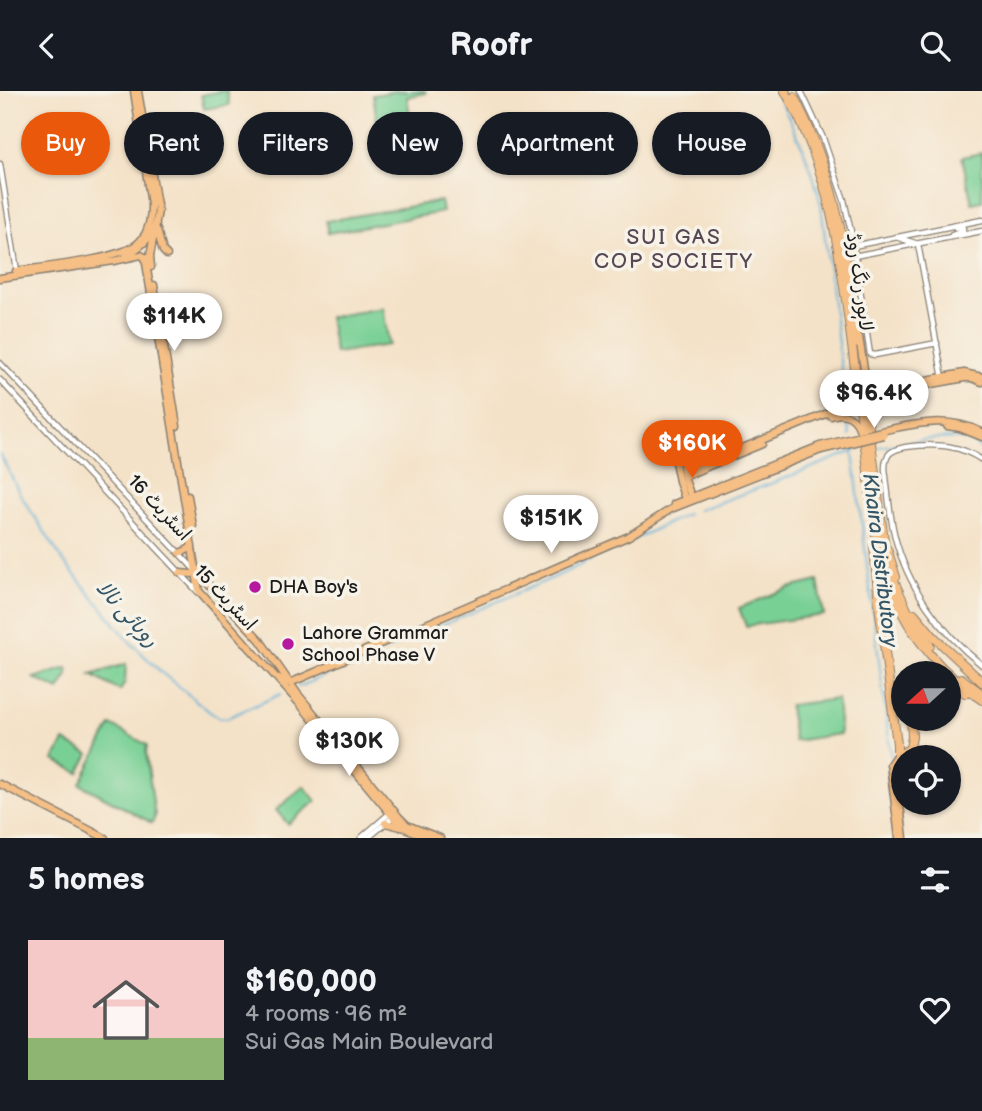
<!DOCTYPE html>
<meta charset="utf-8">
<style>
body{margin:0;font-family:"Balsamiq Sans","Playpen Sans Arabic",sans-serif;background:#20242c;color:#f1f3f6;height:100vh;display:flex;flex-direction:column;font-size:26px;white-space:nowrap}
*{box-sizing:border-box;margin:0}
p{font-size:23px;color:#9ea1a6}
.icon{flex:none;width:38px;height:38px;fill:none;stroke:currentColor;stroke-width:2;stroke-linecap:round;stroke-linejoin:round}
.map{position:relative;height:747px;overflow:hidden}
.drawer{display:flex;flex-direction:column;background:#171b24;flex:1}
.drawer>*{flex:none}
.guide{position:absolute;left:21px;top:21px;width:942px;height:63px;display:flex;gap:14px}
.needle{width:46px;rotate:249deg}
.tools{position:absolute;left:891px;top:570px;display:grid;gap:14px}
.tools a{display:grid;place-items:center;width:70px;height:70px;border-radius:50%;background:#171b24;box-shadow:0 2px 5px #0004;font-size:35px}
.price{position:absolute;translate:-50% -60px;padding:0 16px;border-radius:24px;background:#fff;color:#222;font-size:23px;line-height:46px;filter:drop-shadow(0 2px 4px #0008)}
.price::after{content:'';position:absolute;left:50%;top:42px;width:21px;height:16px;margin-left:-10px;background:inherit;clip-path:polygon(0 0,100% 0,50% 100%)}
.price.current{background:#ea580c;color:#fff}
ul{padding:0;list-style:none}
li{display:flex;align-items:center;gap:21px;height:175px;padding:0 28px}
li span{display:grid;place-items:center;flex:none;width:196px;height:140px;border-radius:0px;color:#555}
li>.icon{margin-inline-start:auto}
span .icon{width:84px;height:84px;fill:#fffc;stroke-width:1}
li b{font-size:30px}
h2{display:flex;justify-content:space-between;align-items:center;height:84px;padding:0 28px;font-size:30px}
.tag{padding:0 24px;border-radius:32px;background:#171b24;box-shadow:0 2px 5px #0004;font-size:24px;line-height:63px}
.tag.current{background:#ea580c;color:#fff}
header{display:flex;justify-content:space-between;align-items:center;height:91px;padding:0 28px;background:#171b24;font-size:32px;font-weight:600}
.map>svg:first-child{display:block}
</style>
<header><svg class="icon" aria-label="back" viewBox="0 0 24 24"><path d="M15 5l-7 7 7 7"/></svg>Roofr<svg class="icon" aria-label="search" viewBox="0 0 24 24"><circle cx="10" cy="10" r="6"/><path d="M15 15l6 6"/></svg></header>
<div class="map">
<svg width="982" height="747" viewBox="0 0 982 747">
<rect width="100%" height="100%" fill="#f7f3e8"/>
<filter id="ink" filterUnits="userSpaceOnUse"><feTurbulence type="fractalNoise" baseFrequency=".0143" numOctaves="2"/><feDisplacementMap in="SourceGraphic" scale="14" xChannelSelector="R" yChannelSelector="G"/><feConvolveMatrix kernelMatrix="1 2 1 2 8 2 1 2 1" color-interpolation-filters="sRGB"/></filter>
<filter id="wash" filterUnits="userSpaceOnUse"><feTurbulence type="fractalNoise" baseFrequency=".00686" numOctaves="4" result="noise"/><feDisplacementMap in="SourceGraphic" scale="28" xChannelSelector="R" yChannelSelector="G"/><feGaussianBlur stdDeviation="1.57" result="paint"/><feColorMatrix in="noise" values="0 0 0 0 0 0 0 0 0 0 0 0 0 0 0 0 0 1.4 0 .05"/><feComposite in="paint" operator="in"/></filter>
<g filter="url(#wash)">
<rect width="100%" height="100%" fill="#f4e2c8"/>
<path fill="#79d095" stroke="#4a7658" stroke-width="2" d="M222 0H227L229 14 204 18 201 4Z
M397 0H425L426 2 407 6 410 25 377 30 373 4Z
M982 62V110L972 112 962 66Z
M441 110 443 121 328 142 326 130Z
M383 217 389 254 335 262 329 226Z
M818 490 824 524 746 535 739 517 788 497Z
M126 573 125 591 120 600 91 584Z
M67 577 68 584 59 599 34 587Z
M837 608 840 643 794 650 789 614Z
M111 634 147 654 146 662 155 725 152 732 80 693Z
M64 650 89 663 79 682 54 669Z
M304 695 316 710 288 733 276 719Z"/>
<g fill="none" stroke-linecap="round" stroke-linejoin="round">
<path stroke="#5aaed6" stroke-width="2" d="M775 0C795 36 812 74 821 114L845 310
M848 329 850 345
M852 354 891 665
M879 356C900 353 951 342 968 350 973 352 978 356 982 359
M0 363 20 403 64 471 130 551 162 582 210 621 219 627H227L281 603
M698 419 770 393 859 358
M298 596 557 485 687 423"/>
</g>
</g>
<g filter="url(#ink)">
<g fill="none" stroke-linecap="round" stroke-linejoin="round">
<defs>
<path id="minor" d="M801 0 823 47 844 109 851 141 870 263 875 264 937 252
M0 73 17 180
M952 144 963 140V137H956
M896 146 918 153 943 287
M853 155 982 129
M854 165 982 140
M0 272 194 478
M0 289 198 501
M982 369C973 363 962 358 951 356 938 353 901 353 890 362 886 366 885 372 885 378 888 399 889 421 894 442 906 494 941 542 982 574
M361 747 390 722
M368 747 393 726"/>
<path id="major" d="M157 139 163 160 167 164
M126 165C146 153 155 144 158 120L138 0
M151 176 150 165 156 133
M16 180C43 176 117 169 137 153 148 144 151 128 151 114L134 0
M0 187 114 170 141 164 145 166 199 500 299 612 398 732 403 736 429 747
M154 194 177 335
M859 246 865 284 868 290 876 295 889 296 964 282 982 286
M870 322C869 312 874 306 883 302L965 287H972L982 291
M831 325C845 320 856 326 860 340
M947 335 960 337 982 346
M885 339C921 332 947 325 982 341
M684 381 840 317C849 312 855 305 855 295
M685 385 762 353
M188 405 193 435
M686 411 679 390 675 371 677 368 682 370 685 389 692 408
M674 413 820 355
M179 462 187 459 192 455
M196 480 260 549 297 602 399 726 407 734 440 747
M180 482 192 483 199 479
M279 587 284 591 290 592 629 445 671 418 821 359
M0 693 105 747
M385 732 401 736
M899 747 890 673 897 663 898 665 895 673 896 680 904 747"/>
<path id="highway" d="M785 0C828 75 839 155 850 239 856 283 861 327 867 371 872 414 875 460 892 501 911 545 942 583 982 609
M794 6C828 70 842 133 851 204
M854 224 857 252
M864 300 886 464
M874 455 879 515 897 653V663
M887 458 896 486
M891 483 908 521 930 555
M914 522 934 546 982 591
M961 587 982 603
M948 592 965 602
M898 665 910 657 912 646 911 628"/>
</defs>
<use href="#minor" stroke="#887f72" stroke-width="7"/>
<use href="#major" stroke="#887f72" stroke-width="9"/>
<use href="#highway" stroke="#887f72" stroke-width="10"/>
<use href="#minor" stroke="#fff" stroke-width="4.5"/>
<use href="#major" stroke="#f5bf86" stroke-width="6"/>
<use href="#highway" stroke="#f5bf86" stroke-width="8"/>
<defs>
<path id="major-bridge" d="M820 355 885 339
M821 359 884 344"/>
</defs>
<use href="#major-bridge" stroke="#887f72" stroke-width="9" stroke-linecap="butt"/>
<use href="#major-bridge" stroke="#f5bf86" stroke-width="6"/>
</g>
</g>
<g fill="#b5179e" stroke="#f7f3e8" stroke-width="2.5">
<circle cx="255" cy="496" r="7"/>
<circle cx="288" cy="553" r="7"/>
</g>
<g text-anchor="middle" dominant-baseline="central" stroke-width="7" stroke-linejoin="round" paint-order="stroke">
<g font-size="19" fill="#1c1c1c" stroke="#f7f3e8">
<text transform="translate(859 191) rotate(82)">لاہور رنگ روڈ</text>
<text transform="translate(159 417) rotate(47)">اسٹریٹ 16</text>
<text transform="translate(225 507) rotate(47)">اسٹریٹ 15</text>
</g>
<g font-size="19" fill="#1c1c1c" stroke="#f7f3e8" text-anchor="start">
<text x="269" y="496">DHA Boy's</text>
<text x="302" y="542">Lahore Grammar<tspan x="302" dy="22">School Phase V</tspan></text>
</g>
<g font-size="21" letter-spacing="2" fill="#574854" stroke="#f7f3e8">
<text x="674" y="146">SUI GAS<tspan x="674" dy="24">COP SOCIETY</tspan></text>
</g>
<g font-size="21" font-style="italic" fill="#355666" stroke="#f7f3e8">
<text transform="translate(880 469) rotate(83)">Khaira Distributory</text>
<text transform="translate(127 523) rotate(48)">روہائی نالا</text>
</g>
</g>
</svg>
<div class="tools">
<a><svg class="needle" viewBox="-14 -14 28 28"><path d="M0-13l5 13h-10z" fill="#e53935"/><path d="M0 13l5-13h-10z" fill="#9ea1a6"/></svg></a>
<a><svg class="icon" aria-label="locate" viewBox="0 0 24 24"><circle cx="12" cy="12" r="6"/><path d="M12 2v4M12 18v4M2 12h4M18 12h4"/></svg></a>
</div>
<b class="price" style="left:174px;top:262px">$114K</b>
<b class="price" style="left:874px;top:339px">$96.4K</b>
<b class="price current" style="left:692px;top:389px">$160K</b>
<b class="price" style="left:551px;top:464px">$151K</b>
<b class="price" style="left:349px;top:687px">$130K</b>
<div class="guide">
<a class="tag current">Buy</a>
<a class="tag">Rent</a>
<a class="tag">Filters</a>
<a class="tag">New</a>
<a class="tag">Apartment</a>
<a class="tag">House</a>
</div>
</div>
<section class="drawer">
<h2>5 homes<svg class="icon" aria-label="filters" viewBox="0 0 24 24"><path d="M4 7h16M4 17h16"/><circle cx="9" cy="7" r="2"/><circle cx="15" cy="17" r="2"/></svg></h2>
<ul>
<li><span style="background:linear-gradient(#f6c9c9 70%,#8fb573 0)"><svg class="icon" aria-label="home" viewBox="0 0 24 24"><path d="M3 11l9-7 9 7M6 9v11h12V9"/></svg></span><div><b>$160,000</b><p>4 rooms · 96 m²</p><p>Sui Gas Main Boulevard</p></div><svg class="icon" aria-label="heart" viewBox="0 0 24 24"><path d="M12 20l-8-8c-3-5 5-10 8-4 3-6 11-1 8 4z"/></svg></li>
</ul>
</section>
